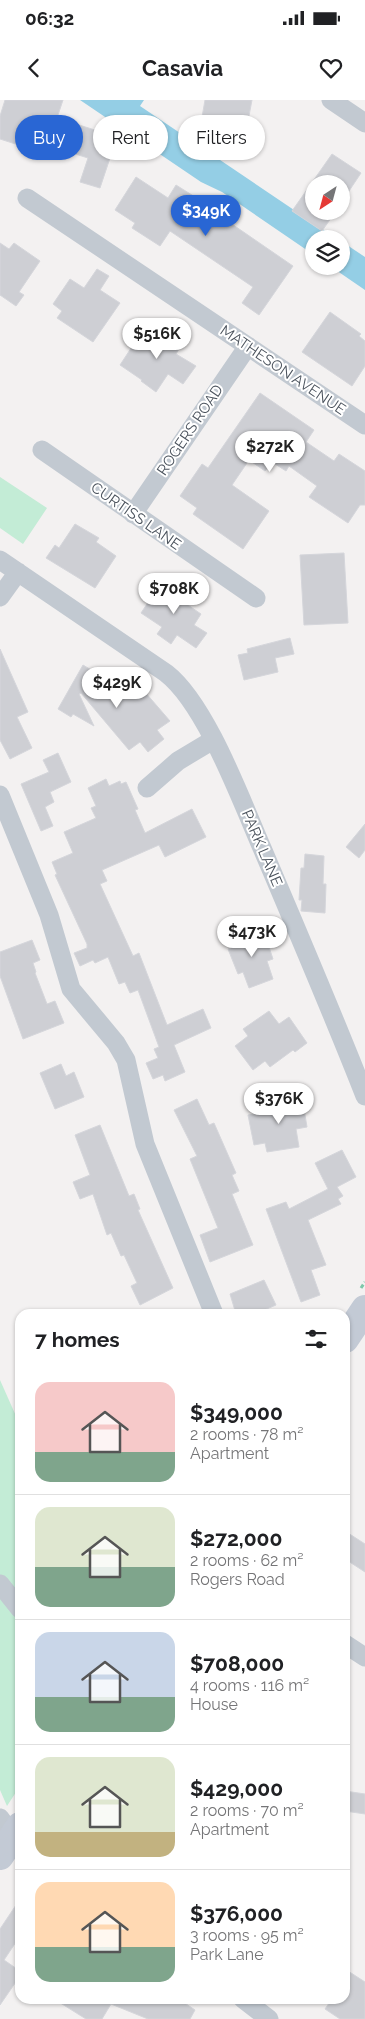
<!DOCTYPE html>
<meta charset="utf-8">
<style>
body{margin:0;font-family:Raleway,sans-serif;background:#f6f6f6;color:#202124;height:100vh;display:flex;flex-direction:column;font-size:19px;white-space:nowrap}
*{box-sizing:border-box;margin:0}
p{font-size:16px;color:#757577}
.icon{flex:none;width:28px;height:28px;fill:none;stroke:currentColor;stroke-width:2;stroke-linecap:round;stroke-linejoin:round}
.map{position:relative;flex:1;overflow:hidden}
.panel{position:absolute;left:15px;top:1209px;width:335px;height:695px;display:flex;flex-direction:column;background:#fff;border-radius:15px;box-shadow:0 1px 4px #0004}
.panel>*{flex:none}
.banner{position:absolute;left:15px;top:15px;width:335px;height:45px;display:flex;gap:10px}
.needle{width:32px;rotate:216deg}
.buttons{position:absolute;left:305px;top:75px;display:grid;gap:10px}
.buttons a{display:grid;place-items:center;width:45px;height:45px;border-radius:50%;background:#fff;box-shadow:0 1px 4px #0004;font-size:25px}
.price{position:absolute;translate:-50% -42px;padding:0 11px;border-radius:18px;background:#fff;color:#222;font-size:16px;line-height:32px;filter:drop-shadow(0 1px 2px #0008)}
.price::after{content:'';position:absolute;left:50%;top:30px;width:15px;height:11px;margin-left:-8px;background:inherit;clip-path:polygon(0 0,100% 0,50% 100%)}
.price.current{background:#2966d4;color:#fff}
ul{padding:0;list-style:none}
li{display:flex;align-items:center;gap:15px;height:125px;padding:0 20px}
li+li{border-top:1px solid #e0e0e0}
li span{display:grid;place-items:center;flex:none;width:140px;height:100px;border-radius:15px;color:#555}
li>.icon{margin-inline-start:auto}
span .icon{width:60px;height:60px;fill:#fffc;stroke-width:1}
li b{font-size:21px}
h2{display:flex;justify-content:space-between;align-items:center;height:60px;padding:0 20px;font-size:21px}
.pill{padding:0 18px;border-radius:22px;background:#fff;box-shadow:0 1px 4px #0004;font-size:18px;line-height:45px}
.pill.current{background:#2966d4;color:#fff}
.status{display:flex;justify-content:space-between;align-items:center;height:35px;padding:0 25px;background:#fff;direction:ltr}
.status svg{height:14px;fill:currentColor}
header{display:flex;justify-content:space-between;align-items:center;height:65px;padding:0 20px;background:#fff;font-size:22px;font-weight:700}
.map>svg:first-child{display:block}
</style>
<div class="status"><b>06:32</b><svg viewBox="0 0 49 12"><path d="M0 12V9h3v3zM5 12V6h3v6zM10 12V3h3v9zM15 12V0h3v12zM26 1h20v11H26zM47 4h2v5h-2z"/></svg></div>
<header><svg class="icon" aria-label="back" viewBox="0 0 24 24"><path d="M15 5l-7 7 7 7"/></svg>Casavia<svg class="icon" aria-label="heart" viewBox="0 0 24 24"><path d="M12 20l-8-8c-3-5 5-10 8-4 3-6 11-1 8 4z"/></svg></header>
<div class="map">
<svg width="365" height="1919" viewBox="0 0 365 1919">
<rect width="100%" height="100%" fill="#f3f1f1"/>
<path fill="#c3ecd6" d="M0 377 47 408 23 444 0 428Z
M0 1280 20 1325V1686L7 1706 0 1690Z"/>
<path fill="#94cee5" d="M80 0H144L140 6 337 139H314V155L222 92 201 82Z
M341 141 365 157V190L330 166H341Z"/>
<path fill="#cecfd4" stroke="#d5d6db" d="M5 0H63L57 18 117 37 100 88 80 82 88 58 37 42 34 50 0 39V16Z
M205 0H252L244 42 199 34Z
M332 54 361 73 341 103V84H314V111H336L322 131 292 111Z
M136 77 168 98 176 85 211 107 210 109 293 166 259 215 242 203 253 187 170 131 160 146 132 128 135 123 115 110Z
M0 143 9 149 14 143 40 161 19 192 24 195 16 206 0 195Z
M97 169 109 176 100 190 120 203 93 242 57 218 62 211 53 204 70 179 84 188Z
M330 212 361 234 359 236 365 241V266L352 286 302 252Z
M143 230 162 243 170 231 184 241 176 254 196 266 183 284 168 274 156 292 141 281 142 280 120 265Z
M260 293 314 330 306 342 334 361 339 354 365 371V405H360L348 423 309 397 317 386 289 366 286 371 272 362 265 371 249 360 232 385 269 411 243 449 193 414 197 408 180 396 202 364 208 368Z
M75 424 99 438 96 442 116 456 95 488 46 458 55 445 59 448Z
M344 453 348 523 304 525 300 455Z
M163 480 189 497 185 503 201 514 194 525 207 533 196 548 177 535 171 544 157 534 162 527 141 513Z
M290 538 294 554 275 558 278 572 244 580 238 555 248 553 247 549Z
M0 549 28 612 17 617 32 648 10 659 0 640Z
M83 565 98 574 94 580 114 591 132 577 170 621 157 630 164 639 148 652 140 642 129 650 81 593 79 594 94 626 73 614 71 617 58 609Z
M58 653 71 682 50 692 54 702 45 707 53 726 41 731 21 684 49 672 43 660Z
M106 679 109 686 120 681 121 684 126 682 138 709 135 710 145 733 192 709 206 737 165 757 159 745 102 770 107 781 100 784 133 856 139 853 167 925 203 909 211 928 174 945 185 972 165 981 163 975 153 979 146 963 158 958 154 949 159 947 138 890 130 893 125 882 119 884 108 857 95 863 93 860 80 866 74 853 87 848V844L55 775 57 774 52 762 73 753 64 732 96 718 91 708 96 706 88 688Z
M365 724V750L359 758 346 747Z
M305 754 324 756 323 784H326L325 813 301 811 302 800H299L301 768H304Z
M263 829 273 859 267 861 273 879 249 888 243 872 238 874 228 849 231 848 229 841Z
M32 840 40 860 33 863 36 872 35 873 47 904 55 901 64 923 23 939 0 876V852Z
M269 911 279 924 289 917 307 943 295 952 293 950 270 967 265 961 253 970 235 946 248 936 243 929Z
M61 964 66 976 74 972 84 997 55 1009 40 973Z
M302 997 307 1027 296 1029 299 1047 267 1052 265 1043 254 1045 248 1015 261 1013 260 1006Z
M197 999 209 1025 214 1023 236 1073 232 1075 239 1091 232 1094 253 1145 210 1162 200 1135 218 1128 190 1059 197 1056 174 1010Z
M100 1025 129 1096 134 1094 140 1109 138 1110 173 1188 140 1205 131 1186 137 1183 124 1155 121 1156 111 1133 107 1135 93 1094 80 1099 73 1082 90 1075 75 1035Z
M342 1050 356 1077 337 1087 343 1096 338 1099 341 1104 308 1120 326 1165 311 1170 320 1195 301 1202 266 1109 286 1102 289 1109 328 1089 315 1063Z
M264 1180 276 1205 255 1214H236L230 1194Z
M345 1431 365 1444V1472L345 1459Z
M345 1691 365 1694V1714L345 1711Z
M20 1799V1836L4 1860 20 1871V1876L0 1905V1829Z
M345 1869 365 1882V1919H340L325 1909 332 1899H345Z
M54 1899H179L195 1910 190 1919H148L111 1904 102 1919H86Z"/>
<g fill="none" stroke-linecap="round" stroke-linejoin="round">
<path stroke="#7ec7a9" stroke-width="3" stroke-dasharray="4 2.5" stroke-linecap="butt" d="M361 1188 365 1182"/>
<path stroke="#c2c9d1" stroke-width="19" d="M331 0 365 23
M27 98 365 325
M42 350 256 498
M133 414 248 246
M0 460 166 573C206 604 241 700 262 748 297 830 332 912 365 996
M0 497 18 472
M147 688 178 661 213 640
M0 695 49 815 71 889 116 943 126 960 145 1044 214 1214
M0 1484 20 1509
M345 1544 365 1557
M0 1718 13 1736
M243 1899 269 1919"/>
<path stroke="#c3cad5" stroke-width="28" d="M345 1239 365 1209
M0 1756 20 1726"/>
</g>
<g text-anchor="middle" dominant-baseline="central" stroke-width="4" stroke-linejoin="round" paint-order="stroke">
<g font-size="15" fill="#4a525c" stroke="#fff">
<text transform="translate(283 270) rotate(34)">MATHESON AVENUE</text>
<text transform="translate(190 330) rotate(-56)">ROGERS ROAD</text>
<text transform="translate(136 416) rotate(35)">CURTISS LANE</text>
<text transform="translate(262 748) rotate(67)">PARK LANE</text>
</g>
</g>
</svg>
<div class="buttons">
<a><svg class="needle" viewBox="-14 -14 28 28"><path d="M0-13l5 13h-10z" fill="#e53935"/><path d="M0 13l5-13h-10z" fill="#757577"/></svg></a>
<a><svg class="icon" aria-label="layers" viewBox="0 0 24 24"><path d="M12 4l9 5-9 5-9-5zM3 14l9 5 9-5"/></svg></a>
</div>
<b class="price current" style="left:206px;top:137px">$349K</b>
<b class="price" style="left:157px;top:260px">$516K</b>
<b class="price" style="left:270px;top:373px">$272K</b>
<b class="price" style="left:174px;top:515px">$708K</b>
<b class="price" style="left:117px;top:609px">$429K</b>
<b class="price" style="left:252px;top:858px">$473K</b>
<b class="price" style="left:279px;top:1025px">$376K</b>
<div class="banner">
<a class="pill current">Buy</a>
<a class="pill">Rent</a>
<a class="pill">Filters</a>
</div>
<section class="panel">
<h2>7 homes<svg class="icon" aria-label="filters" viewBox="0 0 24 24"><path d="M4 7h16M4 17h16"/><circle cx="9" cy="7" r="2"/><circle cx="15" cy="17" r="2"/></svg></h2>
<ul>
<li><span style="background:linear-gradient(#f6c9c9 70%,#7fa58c 0)"><svg class="icon" aria-label="home" viewBox="0 0 24 24"><path d="M3 11l9-7 9 7M6 9v11h12V9"/></svg></span><div><b>$349,000</b><p>2 rooms · 78 m²</p><p>Apartment</p></div></li>
<li><span style="background:linear-gradient(#dfe7d0 60%,#7fa58c 0)"><svg class="icon" aria-label="home" viewBox="0 0 24 24"><path d="M3 11l9-7 9 7M6 9v11h12V9"/></svg></span><div><b>$272,000</b><p>2 rooms · 62 m²</p><p>Rogers Road</p></div></li>
<li><span style="background:linear-gradient(#c9d6e8 65%,#7fa58c 0)"><svg class="icon" aria-label="home" viewBox="0 0 24 24"><path d="M3 11l9-7 9 7M6 9v11h12V9"/></svg></span><div><b>$708,000</b><p>4 rooms · 116 m²</p><p>House</p></div></li>
<li><span style="background:linear-gradient(#dfe7d0 75%,#c2b280 0)"><svg class="icon" aria-label="home" viewBox="0 0 24 24"><path d="M3 11l9-7 9 7M6 9v11h12V9"/></svg></span><div><b>$429,000</b><p>2 rooms · 70 m²</p><p>Apartment</p></div></li>
<li><span style="background:linear-gradient(#ffd9b3 65%,#7fa58c 0)"><svg class="icon" aria-label="home" viewBox="0 0 24 24"><path d="M3 11l9-7 9 7M6 9v11h12V9"/></svg></span><div><b>$376,000</b><p>3 rooms · 95 m²</p><p>Park Lane</p></div></li>
</ul>
</section>
</div>
